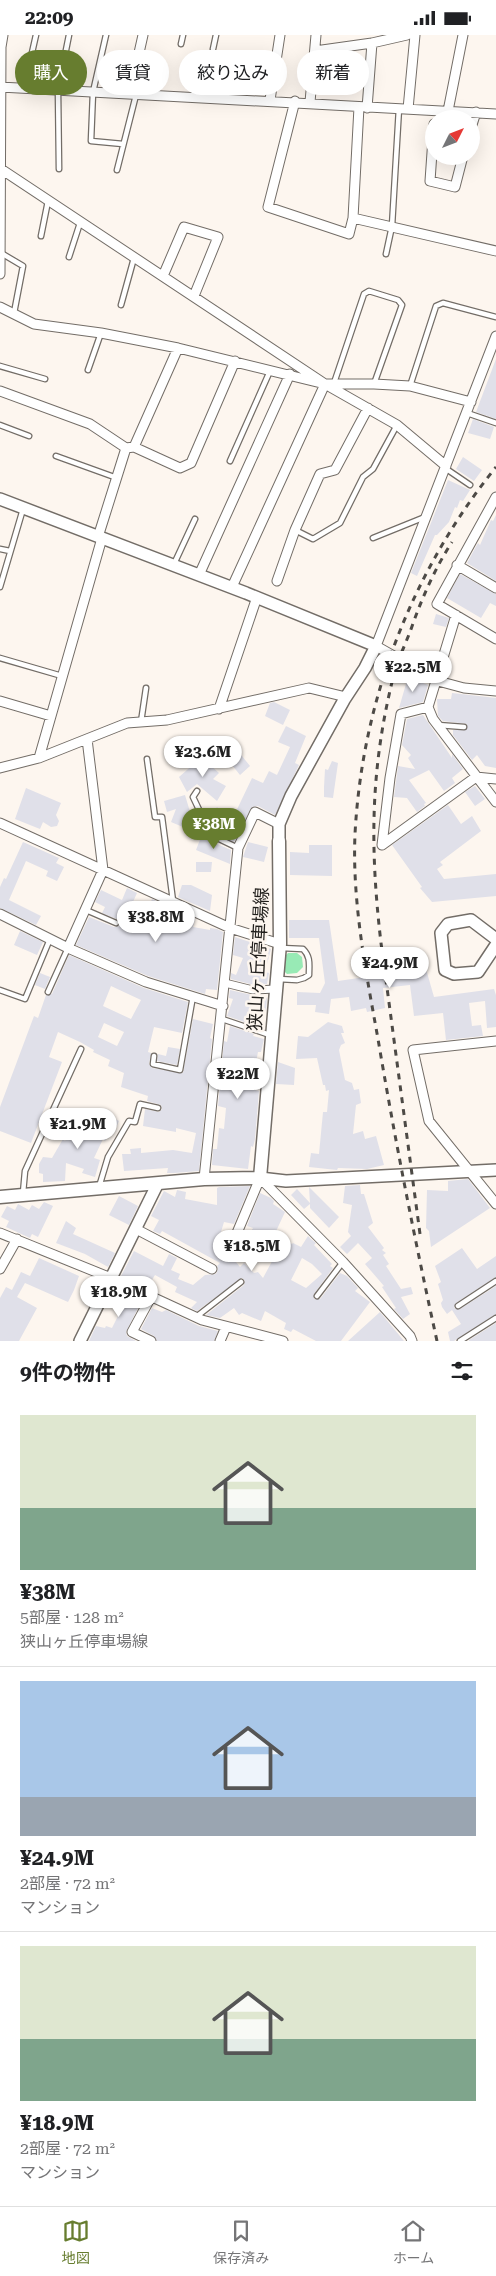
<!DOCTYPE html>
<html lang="ja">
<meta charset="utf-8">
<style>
body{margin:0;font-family:"Roboto Serif","Noto Sans JP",serif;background:#f6f6f6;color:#202124;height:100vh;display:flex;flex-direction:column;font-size:19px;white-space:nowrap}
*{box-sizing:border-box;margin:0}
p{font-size:16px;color:#757577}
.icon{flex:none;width:28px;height:28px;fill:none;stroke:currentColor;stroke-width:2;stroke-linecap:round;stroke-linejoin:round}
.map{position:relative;height:1306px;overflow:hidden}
.sheet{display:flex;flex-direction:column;background:#fff;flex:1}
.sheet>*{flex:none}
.hud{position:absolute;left:15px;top:15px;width:466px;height:45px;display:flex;gap:10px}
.needle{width:32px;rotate:48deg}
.fabs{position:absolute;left:425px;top:75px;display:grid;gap:10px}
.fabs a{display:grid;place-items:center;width:55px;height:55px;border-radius:50%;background:#fff;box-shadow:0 5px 20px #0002;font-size:25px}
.price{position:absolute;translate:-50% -42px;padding:0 11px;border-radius:18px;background:#fff;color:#222;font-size:16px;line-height:32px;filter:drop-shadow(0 1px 2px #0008)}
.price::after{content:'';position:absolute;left:50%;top:30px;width:15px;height:11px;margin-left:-8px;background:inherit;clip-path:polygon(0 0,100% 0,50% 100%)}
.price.selected{background:#677d2f;color:#fff}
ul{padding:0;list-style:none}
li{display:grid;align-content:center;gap:10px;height:265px;padding:0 20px}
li+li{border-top:1px solid #e0e0e0}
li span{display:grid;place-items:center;height:155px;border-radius:0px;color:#555}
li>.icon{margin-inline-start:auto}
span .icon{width:90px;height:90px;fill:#fffc;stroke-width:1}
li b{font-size:21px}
h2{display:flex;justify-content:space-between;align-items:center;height:60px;padding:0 20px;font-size:21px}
.pill{padding:0 18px;border-radius:22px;background:#fff;box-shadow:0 5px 20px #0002;font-size:18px;line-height:45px}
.pill.selected{background:#677d2f;color:#fff}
.status{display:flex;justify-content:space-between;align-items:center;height:35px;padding:0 25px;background:#fff;direction:ltr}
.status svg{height:14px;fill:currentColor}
.tab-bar{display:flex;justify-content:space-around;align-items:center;height:70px;border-top:1px solid #e0e0e0;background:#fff;font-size:14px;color:#757577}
.tab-bar a{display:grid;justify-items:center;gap:2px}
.tab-bar .selected{color:#677d2f}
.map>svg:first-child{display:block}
</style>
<div class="status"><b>22:09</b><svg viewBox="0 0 49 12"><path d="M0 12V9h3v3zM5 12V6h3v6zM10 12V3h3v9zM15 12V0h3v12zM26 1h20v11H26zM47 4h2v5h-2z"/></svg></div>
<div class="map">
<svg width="496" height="1306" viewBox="0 0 496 1306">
<rect width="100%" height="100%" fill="#fdf6ef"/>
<path fill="#98eab5" d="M288 918H297L302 922 303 932 297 938 287 939 283 935 285 921Z"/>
<path fill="#e0e0e9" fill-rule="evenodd" d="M496 324V384L476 377Z
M473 384 494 392 490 404 468 398Z
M463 422 482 435 474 446 456 434Z
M448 445 470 455 463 466 460 465 457 473 455 472 449 487 437 500H435L417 541 411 538Z
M496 480V546L467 528 478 508 480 510 491 485 493 486Z
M460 539 496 559V571L490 568 481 583 447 563Z
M436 579 449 583 446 592 433 589Z
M408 642 428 650 423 667 399 673Z
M452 658 496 663V733L485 731 477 720 472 725 453 700V695H466L467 689 443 686 438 681 437 664H451Z
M274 667 290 675 283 690 265 681 270 668Z
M423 680 452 723V719L463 734 452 743 455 748 444 756 429 735 409 745 426 768 424 769 425 771 417 777 407 763 394 762 398 731 415 734 408 723 411 720 402 710 407 684Z
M286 691 306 701 295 728 299 730 275 780 258 771 252 772 234 807 220 800 209 785 217 772 230 789 252 743 263 748 269 736 277 740 290 712 278 707Z
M230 706 250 731 240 740 220 715Z
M204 720 213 727 210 730 219 738 213 744 226 751 217 766 197 749 187 757 179 742Z
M332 726 338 728 333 763 324 762V752L325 734 328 735Z
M475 751 485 764 475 771 465 757Z
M26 753 61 768 56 780 59 786 57 791 51 792 43 787 40 794 15 784Z
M185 760 191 780 195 782 190 795 171 787 176 774 167 777 164 766Z
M448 770 461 789 472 781 481 796 440 827 443 830 437 834 444 844 496 839V861L432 867 420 853 422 852 392 810Z
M201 802 231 815 230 829 196 815Z
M23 807 59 823 56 828 64 832 57 846 46 841 48 836 26 826 9 865 41 881 36 890 0 873V852L4 843 6 844Z
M248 807 268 812 264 827 243 822Z
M309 810H332V841L290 840V817L309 818Z
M196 827H212L211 837H196Z
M182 850H191L212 860 210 876 178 862Z
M127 853 137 858 132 869 148 875 152 864 174 874 171 881 185 887 187 880 195 884 193 892 210 895V893L217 894 223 897 217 955 206 954 205 959 148 941 76 910 89 882 114 892 119 891V885L102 878 105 872 95 867 101 855 122 865Z
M289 885H329L338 946 386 939 385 936 405 933 406 938 426 934 434 962 494 954 496 960V992L487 993 485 966 469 968 472 991 481 990 483 1001 446 1005 443 978 414 981 410 950 383 953 385 973 367 977 366 973 351 976 349 962 331 964 329 979 315 977 316 970H297V957L320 958 325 948 319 903H289Z
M20 896 43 907 37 920 14 910Z
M235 902 271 914 265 937 269 938 267 949 254 950 231 944V938L236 940 243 923 233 920Z
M69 920 144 953 188 967 182 998 154 992 148 1017 151 1018 149 1029 152 1033 183 1038 193 984 213 989 210 1003 212 1004 199 1136 174 1138H167L168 1133 124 1136 122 1119H131L130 1114 141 1113V1118L173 1115 192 1118 196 1098 176 1093V1097L143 1091 145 1074 159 1077 162 1074 161 1070 147 1066 148 1061 121 1052 124 1038 108 1031 110 1025 93 1017 94 1015 80 1007 58 997 49 1022 62 1027 31 1108 0 1096V1072L34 981 38 983 46 960 52 959ZM111 951 141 965 131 984 103 971ZM104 988 124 997 117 1011 98 1002Z
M40 938 50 942 45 954 35 950Z
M230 955 252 960H262L267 963 266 976 261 975 256 991 227 981 233 964 229 963Z
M328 987 342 991 344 998H341L345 1008 341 1010 339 1015 345 1045 352 1048 354 1055 359 1054 361 1068 356 1070 353 1099 363 1096 365 1104 376 1101 384 1130 367 1134 338 1133 337 1135 309 1132 311 1118 319 1119 323 1077H327L329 1055 326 1056 325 1050H323L317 1023 296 1024 298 1001 308 1002Z
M230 991 254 999 253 1001 264 1004 261 1017H258L251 1054 259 1056 255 1104 253 1112 251 1111 248 1134 212 1130 213 1114H217L219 1093 224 1094 226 1073 218 1071 224 1006 227 1007Z
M168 1012 180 1014 177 1030 157 1026 158 1019 166 1021Z
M278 1027 295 1033 294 1050 276 1049Z
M104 1078 119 1086 113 1099 110 1097 105 1106 103 1104 94 1123 100 1125 95 1142 82 1138 84 1134 66 1128 65 1146 43 1147V1139L39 1138V1129L43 1122 52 1123 63 1104 65 1106 76 1085 96 1094Z
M468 1144 490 1173 431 1212 429 1196 426 1193 427 1155 448 1156V1146Z
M360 1150 361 1159H364L373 1188 368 1192 384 1213 382 1215 386 1218 383 1220 389 1229 386 1231 401 1254 411 1252 413 1259 401 1262 410 1279 403 1284 394 1274 396 1273 382 1252 384 1251 365 1229 372 1223 358 1208 347 1219 340 1212 351 1201 348 1197 352 1170 343 1168 345 1151Z
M250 1151 234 1189 224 1187 217 1210 226 1223 232 1222 240 1232 244 1228 254 1238 258 1237 263 1243 283 1206 287 1209 288 1207 292 1209 293 1208 301 1212 308 1201 311 1204 316 1208 314 1210 332 1229 330 1231 333 1233 314 1259V1264H320L340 1238 347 1241 358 1253 355 1256 370 1267 341 1306H316L293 1294 291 1297 284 1294 286 1288 265 1276 261 1286 242 1278 239 1280 234 1273 220 1283 206 1280 244 1250 245 1246 242 1243 197 1276 191 1273 197 1267 175 1257 177 1252 155 1240 147 1253 121 1241 134 1216 163 1231 169 1219 177 1223 171 1235 180 1239 178 1244 193 1250 205 1240 216 1239 218 1234 217 1231 220 1228 162 1196 160 1199 153 1196 159 1185 151 1181 164 1156 175 1162 177 1155 186 1157 185 1164 217 1170V1153L219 1152ZM302 1223 312 1229 322 1239 306 1253 291 1245Z
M309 1152 339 1182 329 1193 310 1173V1169L304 1174 291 1160 297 1154 310 1168Z
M260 1158 271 1163 274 1166 273 1169 285 1177 271 1207 258 1200 256 1204 249 1200 253 1193 247 1191Z
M119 1161 138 1171 129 1190 109 1180Z
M44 1167 53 1171 38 1202 32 1199 30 1203 6 1192 9 1186 1 1182 7 1171 15 1175 18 1169 29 1175 32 1170 39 1174Z
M66 1186 76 1193 73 1199 115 1218 108 1232 85 1219 56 1208Z
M462 1213 477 1234 496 1221V1242L456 1268 454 1273 460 1274 496 1251V1279L454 1306H450L448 1297 461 1289 452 1275 447 1279 442 1272 441 1268 443 1265 438 1249 441 1247 435 1231Z
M39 1223 79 1241 74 1255 68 1267 25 1248 17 1262 37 1273 19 1306H0V1263L6 1252 12 1255 21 1237 30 1241Z
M115 1252 142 1265 126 1297 127 1301 136 1306H89L96 1291 105 1293 106 1291 112 1293 122 1273 108 1266Z
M152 1273 162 1277 166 1275 199 1291 218 1296 214 1306H157L154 1301 141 1294Z
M380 1277 404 1306H348Z
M496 1288V1306H469V1305Z"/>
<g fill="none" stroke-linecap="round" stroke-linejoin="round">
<defs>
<path id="service" d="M106 0 93 57 91 106 123 109
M181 9 183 0
M213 14 216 0
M24 53 36 0
M59 134 58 55 69 0
M117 135 136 60
M41 201 48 166
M1 218 23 231 14 278
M386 219 392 191 399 73
M69 222 80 188
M121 270 134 223
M0 331 45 344
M88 335 101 298
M334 348 364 259 369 256 398 265 402 270 374 349
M410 351 436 271 443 268 496 282
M467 378 496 388
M0 390 29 401
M56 421 117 443
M230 426 270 336
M445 433 470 450
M295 495 313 504 340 488 363 442 373 434 397 390
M373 503 425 482
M0 514 10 516
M174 529 195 484
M0 552 23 474
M0 623 62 641
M141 687 146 653
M438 690 464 692
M147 724 155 782H162L173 866
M197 756 193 762 211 800 238 813
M86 875 116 888
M278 944 297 945 304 943 309 940C309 930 311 922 303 914L281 913
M0 955 25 964 50 904
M48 957 68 913
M222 984 270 1000
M154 1021 153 1029 180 1035 193 961
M99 1152 108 1122 129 1086 135 1087 140 1069 158 1073
M23 1158 25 1136 81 1014
M317 1261 343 1227
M458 1271 496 1246
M196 1282 241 1247
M460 1306 496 1283"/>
<path id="pedestrian" d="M225 948 253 955 276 954"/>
<path id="minor" d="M315 16 372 8 407 0
M0 52 496 79
M130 58 143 0
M270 65 280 0
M295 66 268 172 349 199 353 183 496 216
M310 67 316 0
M367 73 372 8
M408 74 415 0
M448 76 463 0
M434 89 430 146 455 152 463 121
M471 93 476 77
M1 134 325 349 397 390 446 431
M353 183 359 72
M0 239 1 12 3 0
M163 241 184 192 218 202 194 261
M0 272 34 289 101 298 178 313 325 349H374L410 351 471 367
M496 301 376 611 438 646 464 653 496 656
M0 356 90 389 126 413
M134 412 180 433 191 428 235 326
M496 462 437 569 496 604
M98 502 126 413 134 412 178 313
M457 530 496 553
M199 540 290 339
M277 546 295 495 320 439 335 435 368 373
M232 552 325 349
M456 580 428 672 433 684 496 767
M0 666 51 681
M428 672 401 679 390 743 382 810 476 742 496 744
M219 674 257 562
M39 723 102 503
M0 733 39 723 127 688 167 685 309 653 346 662
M0 788 230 893 280 909
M0 879 68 913 146 947 223 971
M68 913 103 835 87 704
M496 1006 413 1015 429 1086 496 1169
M204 1144 238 813 255 777 279 789
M136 1194 212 1234
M0 1198 111 1243 202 1285 283 1306
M229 1217 260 1143 343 1227 410 1301 412 1306
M0 1234 17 1204
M151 1262 132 1297 151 1306
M220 1306 226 1292"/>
<path id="tertiary" d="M0 464 246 558 376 611 365 633 344 665 291 761 279 789V806
M496 904 471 885 448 889 441 898 445 935 454 939 478 937 496 910
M260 1143 286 1146 496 1135
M80 1306 157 1150"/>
<path id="secondary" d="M0 1162 204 1144 260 1143 280 909 279 806"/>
</defs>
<use href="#service" stroke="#736d67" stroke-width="7"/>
<use href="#pedestrian" stroke="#736d67" stroke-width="9"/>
<use href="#minor" stroke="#736d67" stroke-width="11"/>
<use href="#tertiary" stroke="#736d67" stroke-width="14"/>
<use href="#secondary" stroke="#736d67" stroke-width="15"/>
<use href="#service" stroke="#fff" stroke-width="4.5"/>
<use href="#pedestrian" stroke="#fff" stroke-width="7"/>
<use href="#minor" stroke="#fff" stroke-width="9"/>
<use href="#tertiary" stroke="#fff" stroke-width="11"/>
<use href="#secondary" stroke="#fff" stroke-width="12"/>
<path stroke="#4d4a46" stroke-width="3" stroke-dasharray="6 6" stroke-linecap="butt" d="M420 1199 381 908C370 814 370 736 393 643 397 627 404 612 410 597 421 565 434 535 452 507
M437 1306C415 1206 395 1105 378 1004 366 937 352 867 355 799 362 665 412 536 496 432"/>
</g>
<g text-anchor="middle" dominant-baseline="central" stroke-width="5" stroke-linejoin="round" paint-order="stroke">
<g font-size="18" fill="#211f1c" stroke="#fdf6ef">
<text transform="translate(258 924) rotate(-87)">狭山ヶ丘停車場線</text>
</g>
</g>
</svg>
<div class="fabs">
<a><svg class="needle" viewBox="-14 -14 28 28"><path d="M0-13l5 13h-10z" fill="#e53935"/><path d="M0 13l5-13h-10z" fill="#757577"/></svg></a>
</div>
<b class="price" style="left:413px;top:658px">¥22.5M</b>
<b class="price" style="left:203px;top:743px">¥23.6M</b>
<b class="price selected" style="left:214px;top:815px">¥38M</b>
<b class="price" style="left:156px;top:908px">¥38.8M</b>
<b class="price" style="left:390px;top:954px">¥24.9M</b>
<b class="price" style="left:238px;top:1065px">¥22M</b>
<b class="price" style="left:78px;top:1115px">¥21.9M</b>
<b class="price" style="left:252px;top:1237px">¥18.5M</b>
<b class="price" style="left:119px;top:1283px">¥18.9M</b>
<div class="hud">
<a class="pill selected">購入</a>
<a class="pill">賃貸</a>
<a class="pill">絞り込み</a>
<a class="pill">新着</a>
</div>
</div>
<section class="sheet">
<h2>9件の物件<svg class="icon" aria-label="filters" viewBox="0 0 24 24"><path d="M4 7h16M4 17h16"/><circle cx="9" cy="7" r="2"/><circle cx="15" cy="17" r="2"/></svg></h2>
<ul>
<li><span style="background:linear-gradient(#dfe7d0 60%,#7fa58c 0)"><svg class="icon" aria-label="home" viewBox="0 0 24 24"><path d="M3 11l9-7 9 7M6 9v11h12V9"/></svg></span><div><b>¥38M</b><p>5部屋 · 128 m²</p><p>狭山ヶ丘停車場線</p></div></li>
<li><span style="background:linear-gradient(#a9c7e8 75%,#9aa5b1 0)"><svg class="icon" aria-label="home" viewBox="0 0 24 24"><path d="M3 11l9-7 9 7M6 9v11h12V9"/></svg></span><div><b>¥24.9M</b><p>2部屋 · 72 m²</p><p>マンション</p></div></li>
<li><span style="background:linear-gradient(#dfe7d0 60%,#7fa58c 0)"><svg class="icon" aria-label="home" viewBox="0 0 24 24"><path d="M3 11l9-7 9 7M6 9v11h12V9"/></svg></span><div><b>¥18.9M</b><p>2部屋 · 72 m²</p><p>マンション</p></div></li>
</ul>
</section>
<nav class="tab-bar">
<a class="selected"><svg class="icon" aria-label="map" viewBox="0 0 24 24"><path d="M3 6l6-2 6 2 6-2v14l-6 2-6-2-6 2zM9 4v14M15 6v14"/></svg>地図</a>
<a><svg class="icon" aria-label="saved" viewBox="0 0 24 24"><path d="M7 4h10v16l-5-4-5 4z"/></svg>保存済み</a>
<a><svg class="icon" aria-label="home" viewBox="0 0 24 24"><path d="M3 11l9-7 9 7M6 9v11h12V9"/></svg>ホーム</a>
</nav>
